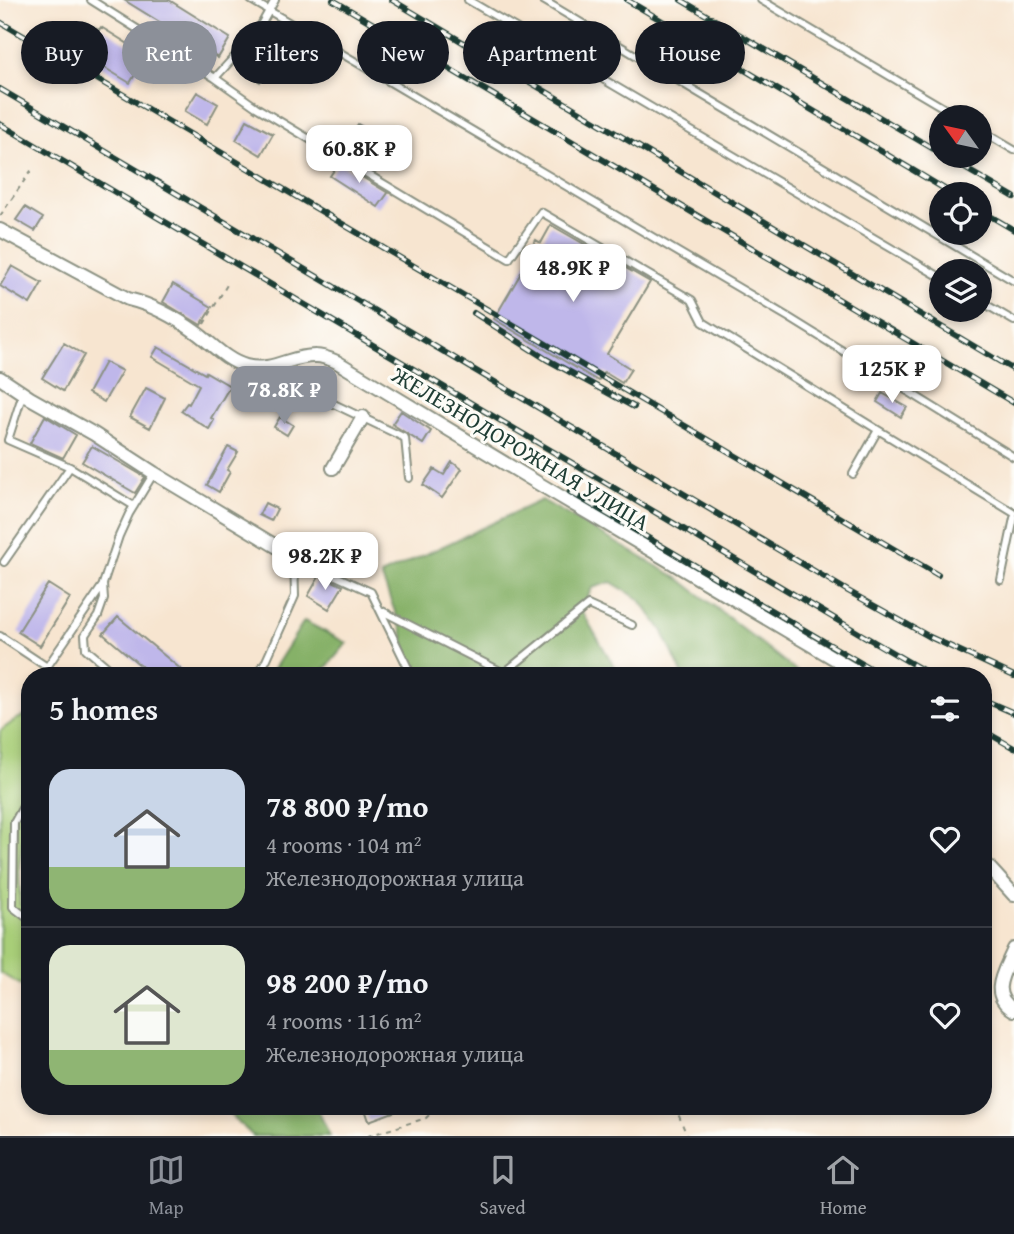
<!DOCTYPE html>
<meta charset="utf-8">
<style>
body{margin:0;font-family:"Gentium Book Plus",serif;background:#20242c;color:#f1f3f6;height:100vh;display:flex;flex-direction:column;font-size:26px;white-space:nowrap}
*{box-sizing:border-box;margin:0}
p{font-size:23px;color:#9ea1a6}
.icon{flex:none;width:38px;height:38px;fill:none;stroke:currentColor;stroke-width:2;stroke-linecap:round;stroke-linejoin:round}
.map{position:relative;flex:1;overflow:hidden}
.details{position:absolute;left:21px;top:667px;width:971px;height:448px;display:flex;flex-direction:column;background:#171b24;border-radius:28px;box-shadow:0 4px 10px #0003}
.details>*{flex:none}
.banner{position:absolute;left:21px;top:21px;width:973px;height:63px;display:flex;gap:14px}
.needle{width:46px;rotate:303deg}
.tools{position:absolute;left:929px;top:105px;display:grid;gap:14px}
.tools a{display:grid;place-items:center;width:63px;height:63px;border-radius:50%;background:#171b24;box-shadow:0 4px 10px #0003;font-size:35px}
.price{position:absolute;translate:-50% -60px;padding:0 16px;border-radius:14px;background:#fff;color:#222;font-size:23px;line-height:46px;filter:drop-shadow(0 2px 4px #0008)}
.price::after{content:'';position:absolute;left:50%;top:42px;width:21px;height:16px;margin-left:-10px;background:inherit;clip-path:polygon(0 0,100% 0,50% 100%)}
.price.active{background:#8c9099;color:#fff}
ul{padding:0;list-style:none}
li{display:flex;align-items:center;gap:21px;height:175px;padding:0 28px}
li+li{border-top:2px solid #363941}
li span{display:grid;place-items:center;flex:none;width:196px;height:140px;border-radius:21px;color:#555}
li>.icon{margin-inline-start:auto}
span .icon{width:84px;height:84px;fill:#fffc;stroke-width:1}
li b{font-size:30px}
h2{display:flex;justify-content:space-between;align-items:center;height:84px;padding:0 28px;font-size:30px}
.pill{padding:0 24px;border-radius:32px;background:#171b24;box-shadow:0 4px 10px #0003;font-size:24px;line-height:63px}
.pill.active{background:#8c9099;color:#fff}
.menu{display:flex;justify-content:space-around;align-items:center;height:98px;border-top:2px solid #363941;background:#171b24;font-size:19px;color:#9ea1a6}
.menu a{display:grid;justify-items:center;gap:4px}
.menu .active{color:#8c9099}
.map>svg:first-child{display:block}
</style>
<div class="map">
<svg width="1014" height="1136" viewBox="0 0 1014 1136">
<rect width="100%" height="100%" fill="#fdfcf7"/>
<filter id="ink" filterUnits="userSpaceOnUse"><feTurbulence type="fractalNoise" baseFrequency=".0143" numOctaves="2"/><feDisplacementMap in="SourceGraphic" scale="14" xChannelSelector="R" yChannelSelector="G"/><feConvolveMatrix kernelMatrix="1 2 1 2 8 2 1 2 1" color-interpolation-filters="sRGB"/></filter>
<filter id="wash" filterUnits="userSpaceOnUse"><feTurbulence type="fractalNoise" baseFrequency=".00686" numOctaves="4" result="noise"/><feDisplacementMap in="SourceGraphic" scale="28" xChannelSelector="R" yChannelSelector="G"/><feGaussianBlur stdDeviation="1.57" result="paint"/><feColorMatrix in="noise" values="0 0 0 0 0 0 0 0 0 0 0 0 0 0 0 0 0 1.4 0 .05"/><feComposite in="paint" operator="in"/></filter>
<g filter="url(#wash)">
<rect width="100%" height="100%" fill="#f7e5d0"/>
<path fill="#a8ce78" stroke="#648656" stroke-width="2" d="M30 714V819L22 821 23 838 19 865 20 904 30 912V990L0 973V731L17 719Z"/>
<path fill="#86b168" stroke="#52774e" stroke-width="2" d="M542 500 681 580 801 675H683L662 630 639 599 611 582 592 588 581 610 614 666 570 676 411 675 402 630 381 575Z
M304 621 347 643 320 675H270Z
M221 1106H316L330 1136H253Z"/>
<g id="blocks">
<path fill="#bfb7ea" d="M124 0H169L230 38 218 58Z
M85 22 99 30 101 27 133 47 131 49 145 58 130 83 70 47Z
M254 55 267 63 264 68 268 70 260 82 241 70 249 58 251 60Z
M197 92 218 104 207 124 185 111Z
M247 120 273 134 261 155 236 140Z
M358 124 380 137 371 152 349 138Z
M339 163 388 193 378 207 330 176Z
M25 207 43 218 35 231 16 220Z
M551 225 650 282 607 354 631 369 622 383 604 372 598 381 494 319 532 254 529 252 536 240 541 243Z
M12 266 42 283 30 304 0 286Z
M173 284 212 307 201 325 163 302Z
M64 343 84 355 63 391 42 378Z
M158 347 205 374 206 372 230 386 211 418 214 420 209 429 181 411 187 403 189 404 199 385 152 357Z
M105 362 122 371 104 402 88 393Z
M146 388 165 398 150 428 130 417Z
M882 393 907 407 901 417 877 402Z
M401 411 431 431 423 444 392 424Z
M45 416 76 435 63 458 30 443Z
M280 417 293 425 287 435 274 427Z
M92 446 145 477 135 493 82 462Z
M228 447 238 452 227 470 230 472 219 492 207 485Z
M452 462 462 469 442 498 423 485 434 469 444 475Z
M265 503 277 509 271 521 259 515Z
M320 575 343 586 329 609 308 596Z
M48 584 70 598 40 646 18 632Z
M118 617 189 676H153L103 634Z
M364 1106H407V1107L369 1121Z"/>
</g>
</g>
<g filter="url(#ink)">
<use href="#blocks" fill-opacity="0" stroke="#8b9182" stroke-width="2"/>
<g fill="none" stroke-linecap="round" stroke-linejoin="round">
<defs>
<path id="lane" d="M91 0 215 78 256 107 509 259 541 212 692 300 703 322 878 430 853 474
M251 0 788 317 1014 457
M468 0 942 278
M543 0 1014 281
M761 0 959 117
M215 78 257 32 275 0
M980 130 1014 150
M980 301 1014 321
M270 367 315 395 405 438 409 478
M23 393 8 440 70 467 134 506
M878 430 1014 513
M4 562 70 467
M1001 580 1014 518
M380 610 504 673 588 605 632 625
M0 636 47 667 103 585
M118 676 86 649 85 635 98 616 104 599 103 584 119 536 129 514 154 473
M255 676 266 661 295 596 294 557 371 592 412 676
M30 794 14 823 13 907 30 920"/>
<path id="street" d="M0 230 128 299C153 305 175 317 197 333 212 344 227 361 246 366 273 373 291 355 316 356 323 356 330 359 337 362L541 485 864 676
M0 378 30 398 94 434 154 473 294 557
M333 468 363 417
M984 862 1014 895
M1014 949C1005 971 987 994 1014 1010"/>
</defs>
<use href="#lane" stroke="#8b9182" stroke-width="10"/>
<use href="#street" stroke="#8b9182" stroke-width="16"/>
<path stroke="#8b9182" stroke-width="2" stroke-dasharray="5 5" stroke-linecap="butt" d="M0 216 33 168
M204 324 228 283
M675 1106 687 1136
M368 1136 426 1118 438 1106"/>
<use href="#lane" stroke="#fff" stroke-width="6"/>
<use href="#street" stroke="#fff" stroke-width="12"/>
<defs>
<path id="rail" d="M333 0 1014 403
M392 0 1014 370
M627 0 953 194
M681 0 942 154
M0 22 938 575
M0 89 848 591 930 637 1014 676
M0 124 864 636 933 676
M944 156 1014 197
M980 210 1014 230
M474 313 546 359 634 407
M570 492 883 676
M984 700 1014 713
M984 731 1014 748"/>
</defs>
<use href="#rail" stroke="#1f3d34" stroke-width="6"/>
<use href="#rail" stroke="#fdfcf7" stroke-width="3.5" stroke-dasharray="10" stroke-linecap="butt"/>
</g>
</g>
<g text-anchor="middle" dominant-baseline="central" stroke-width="6" stroke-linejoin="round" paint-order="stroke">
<g font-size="23" fill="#1f3d34" stroke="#fdfcf7">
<text transform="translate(521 448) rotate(31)">ЖЕЛЕЗНОДОРОЖНАЯ УЛИЦА</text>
</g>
</g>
</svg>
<div class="tools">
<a><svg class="needle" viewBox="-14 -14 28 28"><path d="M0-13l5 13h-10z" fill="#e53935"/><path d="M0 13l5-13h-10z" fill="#9ea1a6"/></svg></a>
<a><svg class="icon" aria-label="locate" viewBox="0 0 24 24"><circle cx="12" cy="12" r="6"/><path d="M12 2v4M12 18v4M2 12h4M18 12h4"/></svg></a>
<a><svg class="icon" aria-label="layers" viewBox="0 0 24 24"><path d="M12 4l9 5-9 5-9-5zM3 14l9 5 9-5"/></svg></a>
</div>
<b class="price" style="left:359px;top:185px">60.8K ₽</b>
<b class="price" style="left:573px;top:304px">48.9K ₽</b>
<b class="price" style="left:892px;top:405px">125K ₽</b>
<b class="price active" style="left:284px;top:426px">78.8K ₽</b>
<b class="price" style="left:325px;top:592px">98.2K ₽</b>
<div class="banner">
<a class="pill">Buy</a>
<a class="pill active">Rent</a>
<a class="pill">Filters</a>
<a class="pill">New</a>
<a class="pill">Apartment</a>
<a class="pill">House</a>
</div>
<section class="details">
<h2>5 homes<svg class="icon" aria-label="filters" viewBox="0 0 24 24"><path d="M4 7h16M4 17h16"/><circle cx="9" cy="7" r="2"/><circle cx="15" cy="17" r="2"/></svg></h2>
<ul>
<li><span style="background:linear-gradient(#c9d6e8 70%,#8fb573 0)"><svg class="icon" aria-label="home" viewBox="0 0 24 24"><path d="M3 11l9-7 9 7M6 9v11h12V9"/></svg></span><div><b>78 800 ₽/mo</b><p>4 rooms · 104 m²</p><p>Железнодорожная улица</p></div><svg class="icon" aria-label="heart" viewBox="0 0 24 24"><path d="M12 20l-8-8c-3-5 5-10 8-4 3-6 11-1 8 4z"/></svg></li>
<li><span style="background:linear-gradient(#dfe7d0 75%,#8fb573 0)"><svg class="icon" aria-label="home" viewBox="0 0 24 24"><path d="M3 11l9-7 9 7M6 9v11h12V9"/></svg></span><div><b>98 200 ₽/mo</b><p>4 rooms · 116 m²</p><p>Железнодорожная улица</p></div><svg class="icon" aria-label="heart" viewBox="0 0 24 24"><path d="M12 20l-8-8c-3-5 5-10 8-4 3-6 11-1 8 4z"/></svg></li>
</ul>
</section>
</div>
<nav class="menu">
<a class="active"><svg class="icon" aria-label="map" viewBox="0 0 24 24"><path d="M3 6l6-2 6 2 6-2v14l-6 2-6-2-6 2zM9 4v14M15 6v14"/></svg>Map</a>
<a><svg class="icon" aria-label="saved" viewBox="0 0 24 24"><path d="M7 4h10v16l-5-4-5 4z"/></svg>Saved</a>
<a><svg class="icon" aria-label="home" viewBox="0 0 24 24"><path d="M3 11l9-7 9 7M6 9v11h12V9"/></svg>Home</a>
</nav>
